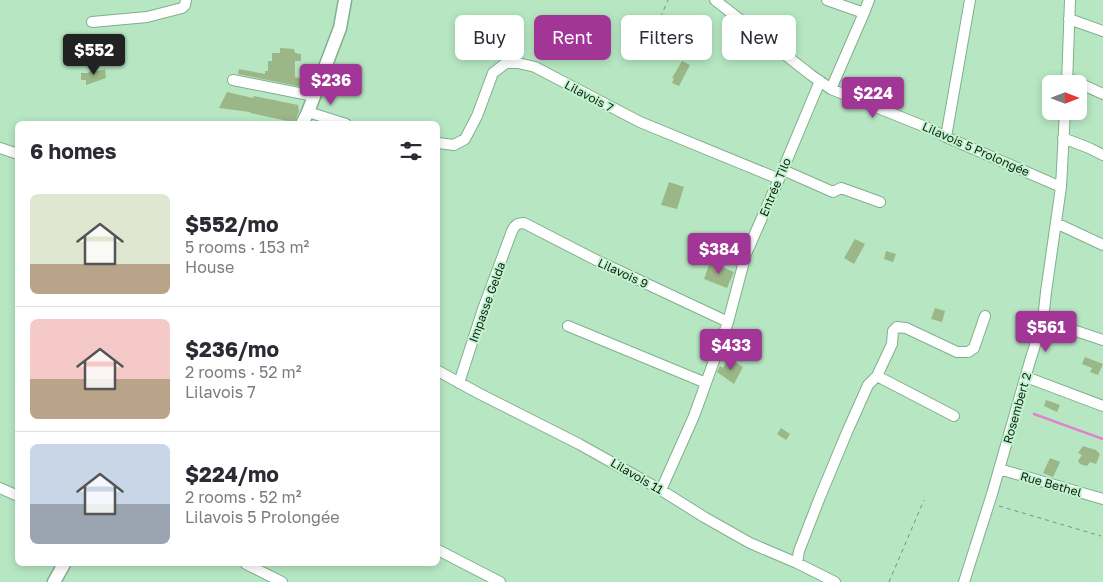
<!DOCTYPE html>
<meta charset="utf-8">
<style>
body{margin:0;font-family:"Golos Text",sans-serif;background:#f7f7f7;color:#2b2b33;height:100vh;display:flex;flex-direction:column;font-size:19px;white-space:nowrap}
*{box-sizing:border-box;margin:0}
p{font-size:16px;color:#7c7c81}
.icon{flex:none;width:28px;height:28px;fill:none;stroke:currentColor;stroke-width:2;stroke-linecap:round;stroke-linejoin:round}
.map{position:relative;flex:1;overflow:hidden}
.panel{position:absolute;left:15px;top:121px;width:425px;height:445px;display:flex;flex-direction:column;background:#fff;border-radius:8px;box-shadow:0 2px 8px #0003}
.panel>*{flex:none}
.top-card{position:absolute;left:455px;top:15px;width:475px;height:45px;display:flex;gap:10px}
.needle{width:32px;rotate:90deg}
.buttons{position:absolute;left:1042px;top:75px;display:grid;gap:10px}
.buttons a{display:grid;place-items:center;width:45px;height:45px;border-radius:8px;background:#fff;box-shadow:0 2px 8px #0003;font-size:25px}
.price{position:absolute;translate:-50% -42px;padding:0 11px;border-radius:5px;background:#a23696;color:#fff;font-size:16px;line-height:32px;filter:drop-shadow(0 1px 2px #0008)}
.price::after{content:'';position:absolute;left:50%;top:30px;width:15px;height:11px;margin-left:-8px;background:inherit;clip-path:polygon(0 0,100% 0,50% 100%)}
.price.selected{background:#222;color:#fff}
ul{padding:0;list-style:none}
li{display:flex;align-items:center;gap:15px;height:125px;padding:0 15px}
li+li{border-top:1px solid #e1e1e2}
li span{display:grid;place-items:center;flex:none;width:140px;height:100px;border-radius:8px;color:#555}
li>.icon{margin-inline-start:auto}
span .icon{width:60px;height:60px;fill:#fffc;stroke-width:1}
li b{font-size:21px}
h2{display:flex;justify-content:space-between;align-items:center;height:60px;padding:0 15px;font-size:21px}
.pill{padding:0 18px;border-radius:8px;background:#fff;box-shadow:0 2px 8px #0003;font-size:18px;line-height:45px}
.pill.selected{background:#a23696;color:#fff}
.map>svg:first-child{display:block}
</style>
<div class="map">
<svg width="1103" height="582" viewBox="0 0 1103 582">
<rect width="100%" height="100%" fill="#b6e7c2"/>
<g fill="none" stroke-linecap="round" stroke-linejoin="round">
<path stroke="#df83d1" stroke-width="2.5" d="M1034 414 1103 439"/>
</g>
<path fill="#9bb687" d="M280 48 294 49 295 53 301 54V61H295V77L311 81 308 88 238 74 239 69 265 74V71H268V61H272V53H280Z
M682 61 690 65 679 86 672 83 674 78H672Z
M92 69H95L98 71 105 69 106 78 86 85V80H81V73H88Z
M227 92 253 98 254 96 298 105 299 111 295 121 292 122 250 113V112L219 108Z
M669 182 684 187 677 209 661 205Z
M855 239 865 244 854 264 844 258Z
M886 251 896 254 893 262 884 259Z
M710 262 734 272 727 288 704 279Z
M935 308 945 311 942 322 931 319Z
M1085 357 1103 364 1098 375 1090 372 1092 368 1082 364Z
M727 361 733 364 735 362 743 367 734 384 717 372 720 366 723 368Z
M1046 400 1060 405 1057 412 1044 406Z
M781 428 790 434 786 440 777 434Z
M1083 446 1096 450 1100 454 1096 464 1090 462 1087 466 1080 464 1078 461 1082 455 1078 453Z
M1050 458 1060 462 1053 477 1043 473Z"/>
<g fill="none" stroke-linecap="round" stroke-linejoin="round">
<defs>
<path id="minor" d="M715 0 811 75 831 89 928 128 946 137 1061 187
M827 0 864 13
M1069 19 1103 31
M92 22 147 17 182 8 185 5 186 0
M1068 78 1103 94
M233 80 314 96
M1067 84 1070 0
M831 89 864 13 869 0
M308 112 346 124
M946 137 970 0
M1063 138 1089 148 1103 155
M438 143 454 145 465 139 477 116 493 73 506 63H518L535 67 640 122 779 179
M0 148 18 154
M783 170 833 192 841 188 880 202
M1056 223 1103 245
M1043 320 1103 340
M568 326 706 383
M438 371 480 394 579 444 661 490 704 517 750 543 797 563 835 582
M877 376 954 416
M1026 377 1103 406
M459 383 483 309 512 231C515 225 517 223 524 223L598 261 728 322
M999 469 1103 499
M0 488 18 496
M661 490 694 416 728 322 746 254 779 179 820 81
M438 550 500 582
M797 563 799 551 820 497 847 432 868 385 877 376 892 344 893 331 897 327 906 328 957 352H968L974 348 985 316
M246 564 282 582
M964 582 992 494 1030 361 1043 320 1046 292 1061 187 1065 111"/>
<path id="major" d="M302 124 308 112 340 28 345 0
M54 582 64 564"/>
</defs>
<use href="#minor" stroke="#80af8c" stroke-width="12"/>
<use href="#major" stroke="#80af8c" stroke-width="15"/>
<path stroke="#71967b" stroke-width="1" stroke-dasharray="4 4" stroke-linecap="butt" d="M651 39 668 0
M999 506 1101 536
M889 582 924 500"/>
<use href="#minor" stroke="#fff" stroke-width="10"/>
<use href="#major" stroke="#fff" stroke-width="12"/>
</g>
<g text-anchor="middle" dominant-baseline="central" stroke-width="4" stroke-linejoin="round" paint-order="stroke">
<g font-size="12" fill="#0e2114" stroke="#c3f4cf">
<text transform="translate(589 96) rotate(28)">Lilavois 7</text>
<text transform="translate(976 149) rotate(24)">Lilavois 5 Prolongée</text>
<text transform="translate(775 187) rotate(-67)">Entrée Tilo</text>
<text transform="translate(623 273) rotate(25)">Lilavois 9</text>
<text transform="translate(487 302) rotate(-70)">Impasse Gelda</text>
<text transform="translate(1017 408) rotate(-74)">Rosembert 2</text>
<text transform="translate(637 476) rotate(30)">Lilavois 11</text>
<text transform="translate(1051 484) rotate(16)">Rue Bethel</text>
</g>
</g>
</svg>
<div class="buttons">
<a><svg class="needle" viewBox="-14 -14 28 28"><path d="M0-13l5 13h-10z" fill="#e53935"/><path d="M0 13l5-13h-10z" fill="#7c7c81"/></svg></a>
</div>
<b class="price selected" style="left:94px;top:76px">$552</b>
<b class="price" style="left:331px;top:106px">$236</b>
<b class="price" style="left:873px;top:119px">$224</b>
<b class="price" style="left:719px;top:275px">$384</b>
<b class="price" style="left:1046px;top:353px">$561</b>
<b class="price" style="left:731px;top:371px">$433</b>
<div class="top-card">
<a class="pill">Buy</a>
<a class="pill selected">Rent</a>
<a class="pill">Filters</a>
<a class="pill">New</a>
</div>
<section class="panel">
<h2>6 homes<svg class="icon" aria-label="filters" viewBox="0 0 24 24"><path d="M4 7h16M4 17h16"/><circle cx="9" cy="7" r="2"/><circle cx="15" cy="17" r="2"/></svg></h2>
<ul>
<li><span style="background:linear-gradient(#dfe7d0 70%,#b9a48a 0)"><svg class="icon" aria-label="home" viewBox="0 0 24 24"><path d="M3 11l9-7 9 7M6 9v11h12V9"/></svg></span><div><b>$552/mo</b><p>5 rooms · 153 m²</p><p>House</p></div></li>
<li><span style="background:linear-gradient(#f6c9c9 60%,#b9a48a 0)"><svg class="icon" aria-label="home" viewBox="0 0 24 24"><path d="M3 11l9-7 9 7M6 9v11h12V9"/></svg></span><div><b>$236/mo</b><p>2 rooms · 52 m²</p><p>Lilavois 7</p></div></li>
<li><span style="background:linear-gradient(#c9d6e8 60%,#9aa5b1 0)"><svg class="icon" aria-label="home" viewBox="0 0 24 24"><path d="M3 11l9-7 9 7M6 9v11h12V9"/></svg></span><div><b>$224/mo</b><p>2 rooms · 52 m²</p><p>Lilavois 5 Prolongée</p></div></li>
</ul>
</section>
</div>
